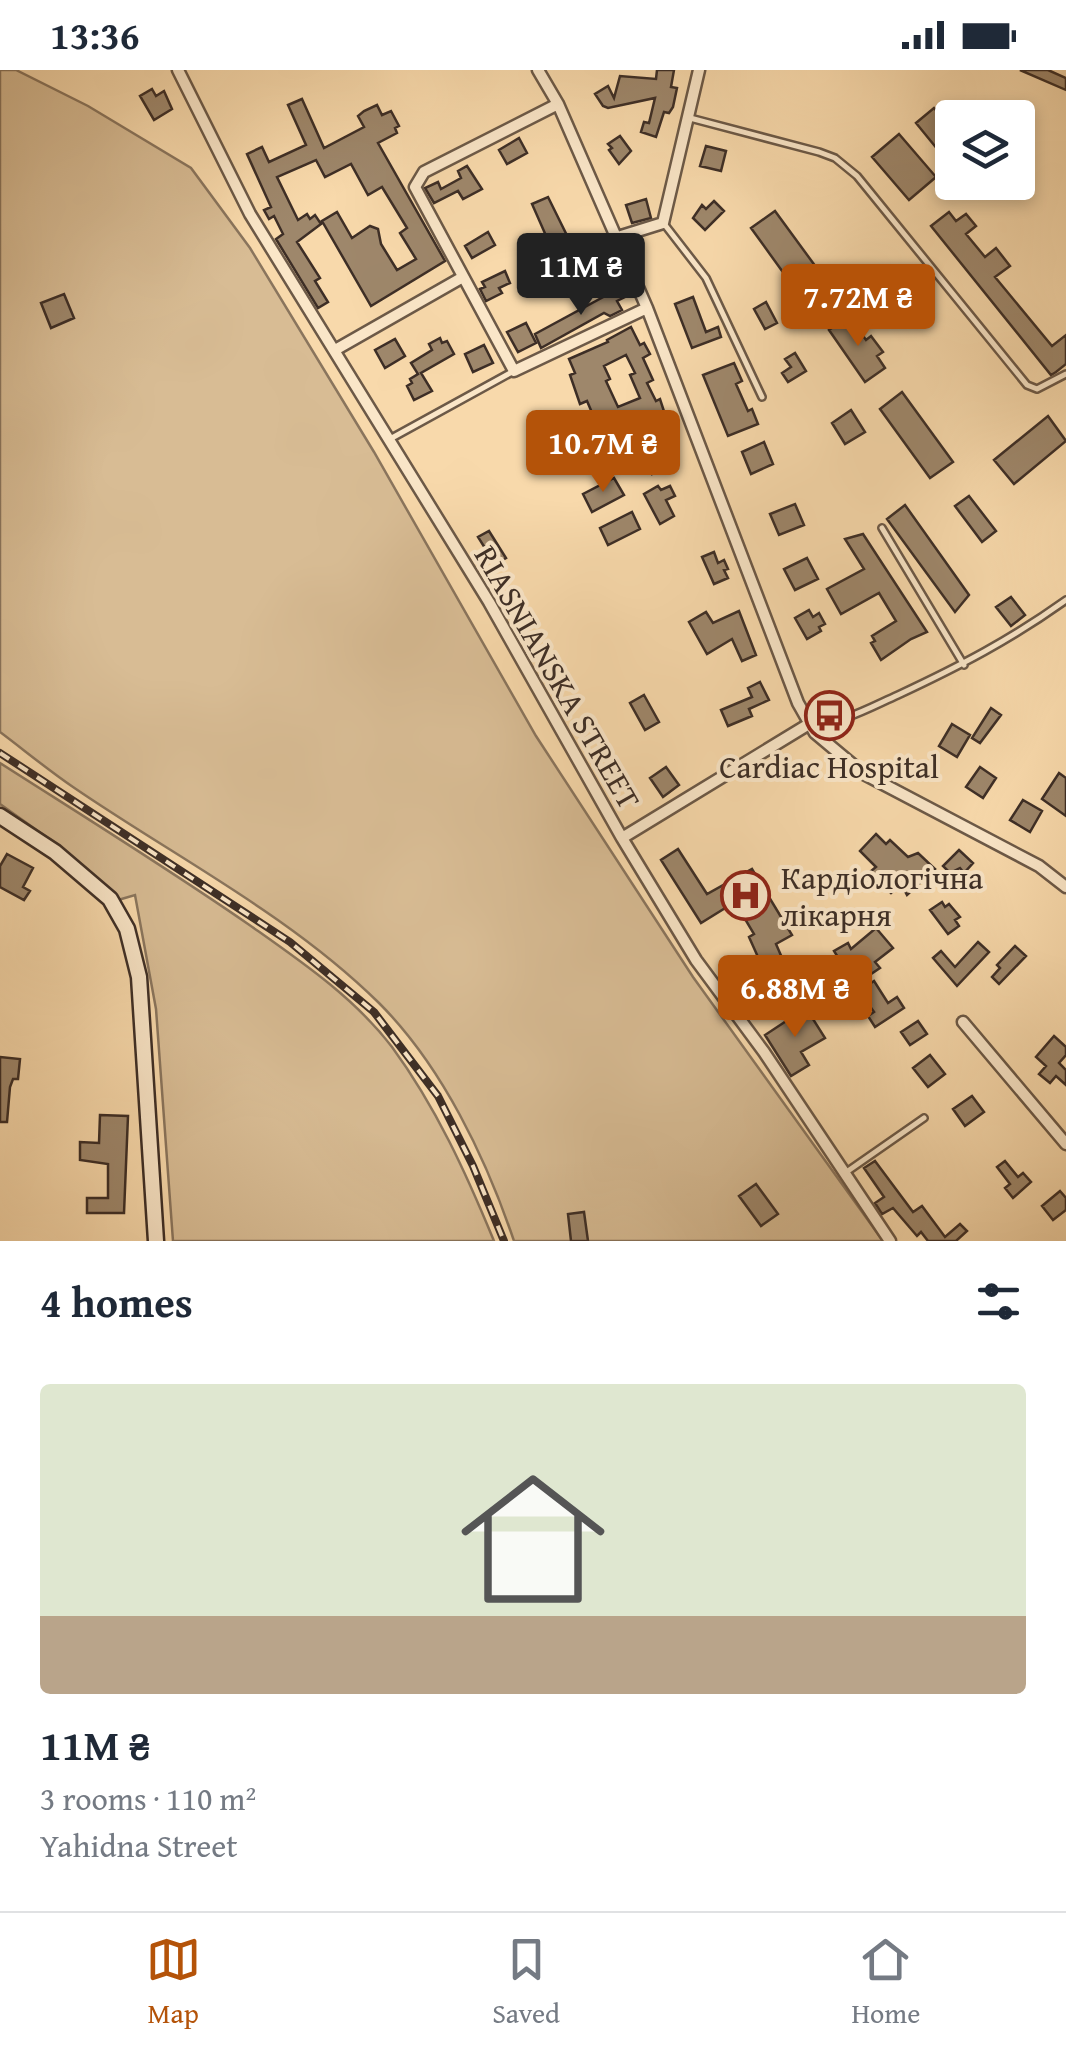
<!DOCTYPE html>
<meta charset="utf-8">
<style>
body{margin:0;font-family:"Gentium Book Plus",serif;background:#f2f2f3;color:#1f2937;height:100vh;display:flex;flex-direction:column;font-size:38px;white-space:nowrap}
*{box-sizing:border-box;margin:0}
p{font-size:32px;color:#747a83}
.icon{flex:none;width:55px;height:55px;fill:none;stroke:currentColor;stroke-width:2;stroke-linecap:round;stroke-linejoin:round}
.map{position:relative;height:1171px;overflow:hidden}
.panel{display:flex;flex-direction:column;background:#fff;flex:1}
.panel>*{flex:none}
.controls{position:absolute;left:935px;top:30px;display:grid;gap:20px}
.controls a{display:grid;place-items:center;width:100px;height:100px;border-radius:10px;background:#fff;box-shadow:0 5px 15px #0003;font-size:50px}
.price{position:absolute;translate:-50% -85px;padding:0 22px;border-radius:10px;background:#b45309;color:#fff;font-size:32px;line-height:65px;filter:drop-shadow(0 2px 5px #0008)}
.price::after{content:'';position:absolute;left:50%;top:60px;width:30px;height:22px;margin-left:-15px;background:inherit;clip-path:polygon(0 0,100% 0,50% 100%)}
.price.current{background:#222;color:#fff}
ul{padding:0;list-style:none}
li{display:grid;align-content:center;gap:20px;height:530px;padding:0 40px}
li span{display:grid;place-items:center;height:310px;border-radius:10px;color:#555}
li>.icon{margin-inline-start:auto}
span .icon{width:180px;height:180px;fill:#fffc;stroke-width:1}
li b{font-size:42px}
h2{display:flex;justify-content:space-between;align-items:center;height:120px;padding:0 40px;font-size:42px}
.status{display:flex;justify-content:space-between;align-items:center;height:70px;padding:0 50px;background:#fff;direction:ltr}
.status svg{height:28px;fill:currentColor}
.tabs{display:flex;justify-content:space-around;align-items:center;height:140px;border-top:2px solid #e0e1e3;background:#fff;font-size:28px;color:#747a83}
.tabs a{display:grid;justify-items:center;gap:5px}
.tabs .current{color:#b45309}
.map>svg:first-child{display:block}
</style>
<div class="status"><b>13:36</b><svg viewBox="0 0 49 12"><path d="M0 12V9h3v3zM5 12V6h3v6zM10 12V3h3v9zM15 12V0h3v12zM26 1h20v11H26zM47 4h2v5h-2z"/></svg></div>
<div class="map">
<svg width="1066" height="1171" viewBox="0 0 1066 1171">
<rect width="100%" height="100%" fill="#f8d9ab"/>
<filter id="stains"><feTurbulence type="fractalNoise" baseFrequency=".002" numOctaves="4"/><feColorMatrix values="0 0 0 0 .2 0 0 0 0 .09 0 0 0 0 .02 0 0 0 .5 -.17"/></filter>
<radialGradient id="worn" r=".72"><stop offset=".6" stop-color="#630" stop-opacity="0"/><stop offset="1" stop-color="#630" stop-opacity=".3"/></radialGradient>
<path fill="#d8bc94" stroke="#8a755d" stroke-width="2.5" d="M0 0H16L88 36 191 98 250 178 374 382 536 666 693 907 883 1171H514C486 1088 442 996 379 933 290 845 175 787 73 717 48 700 24 680 0 662Z
M0 693C83 746 167 798 248 854 299 890 354 927 392 977 436 1037 466 1103 494 1171H173L156 939 135 825 118 830 59 776 0 734Z"/>
<path fill="#9e876b" stroke="#3d2e26" stroke-width="2.5" fill-rule="evenodd" d="M657 0H674L671 17 677 18 673 37 669 43 664 42 656 67 641 62 644 52 649 53 655 28 608 38 603 36 595 24 608 16 614 28 620 6 656 9Z
M1020 0H1048L1066 8V20Z
M152 19 156 26 164 21 172 39 154 50 140 26Z
M302 29 324 78 364 57 358 46 364 41 377 35 382 45 391 41 399 56 395 58 397 63 378 73 445 191 371 236 322 151 337 142 352 168 370 156 378 159 381 174 397 200 416 189 400 163 407 158 382 117 368 125 351 94 325 107 316 90 277 107 298 150 307 144 310 149 315 145 321 154 297 172 320 208 315 211 328 232 318 238 276 169 283 164 274 146 269 149 264 140 271 137 247 84 262 77 269 92 306 75 288 35Z
M934 38 952 60V97L916 53Z
M899 64 936 107 909 130 872 87Z
M620 66 631 81 619 94 609 80 612 78 608 74Z
M519 68 527 83 507 94 499 80Z
M706 76 726 81 721 101 700 96Z
M467 96 482 119 463 129 458 121 434 133 425 118 438 112 441 119 461 108 458 101Z
M548 127 588 208 561 222 552 204 566 197 555 179 551 181 545 170 547 168 532 134Z
M646 129 651 148 632 153 626 135Z
M714 131 724 141 705 160 693 148 702 135 706 139Z
M775 141 835 223 811 241 751 158Z
M949 142 956 151 966 144 976 156 966 164 985 187 996 178 1010 196 995 207 1052 276 1066 265V294L1056 302 1051 305 931 156Z
M488 162 495 175 472 188 465 176Z
M505 201 510 213 499 218 502 223 486 231 480 219 485 217 482 212Z
M620 218 625 227 617 231 622 240 610 246 604 243 541 278 535 264Z
M64 224 74 248 51 258 41 233Z
M693 227 706 262 718 257 721 267 692 278 675 234Z
M766 232 777 253 765 259 754 239Z
M849 246 866 270 871 266 883 282 877 286 885 298 865 312 829 260Z
M526 253 536 273 518 282 507 262Z
M631 257 640 275 644 273 650 284 643 288 653 310 647 313 656 331 660 329 674 372 659 379 667 396 652 404 638 376 620 385 612 369 625 362 617 343 596 352 587 331 580 334 570 305 575 303 569 289 608 272 607 270ZM626 285 635 303 630 305 640 328 618 337 606 311 610 309 604 296Z
M440 268 442 273 447 271 454 284 421 303 432 321 414 330 407 316 412 313 410 309 418 304 411 293 432 280 429 274Z
M395 269 405 286 385 298 375 280Z
M484 275 493 293 473 302 465 284Z
M795 283 806 301 788 312 782 303 791 297 785 289Z
M734 293 742 311 736 314 748 341 752 339 758 354 728 366 703 305Z
M902 322 953 392 930 408 880 339Z
M851 340 865 362 845 374 832 353Z
M1048 346 1066 371 1014 414 994 390Z
M764 372 773 394 751 404 742 382Z
M614 408 624 425 592 442 583 424Z
M658 416 661 420 670 416 675 426 666 430 674 446 660 454 644 424Z
M969 426 996 461 982 472 955 436Z
M795 434 804 455 779 465 770 444Z
M905 435 969 525 955 542 887 449Z
M632 442 640 459 608 475 600 458Z
M489 461 506 488 495 494 478 467Z
M863 464 927 562 911 569 881 590 871 573 875 571 872 566 896 551 879 523 841 544 827 519 864 499 845 469Z
M714 482 718 493 724 490 728 499 724 500 728 508 714 514 702 487Z
M807 488 818 509 795 520 784 499Z
M1011 527 1025 545 1011 556 996 537Z
M809 540 813 547 819 543 825 554 819 557 821 561 807 569 795 548Z
M739 541 756 585 742 591 732 569 707 584 689 552 706 542 713 553Z
M760 612 769 630 749 639 752 646 728 656 721 640 752 627 748 618Z
M644 625 659 652 645 660 630 633Z
M991 638 1001 645 980 673 972 668Z
M952 654 970 665 957 687 939 676Z
M666 697 679 715 663 727 650 708Z
M980 697 996 708 983 728 966 717Z
M1059 703 1066 708V746L1042 729Z
M1023 730 1042 741 1030 762 1010 750Z
M876 764 886 774 890 770 908 787 918 783 935 799 907 825 901 814 891 823 878 810 867 820 859 811 876 797 860 781Z
M678 779 707 824 752 799 792 865 776 874 786 897 763 911 751 892 758 887 749 867 754 864 735 832 701 853 661 790Z
M959 780 973 793 964 803 960 798 950 803 943 796Z
M7 784 33 798 23 817 30 821 24 830 0 817V796Z
M942 832 945 837 949 834 960 847 955 850 959 856 948 864 930 840Z
M876 858 893 878 875 892 880 898 871 904 859 888 844 897 834 881 848 873 851 879Z
M978 872 989 882 957 916 933 888 941 881 955 897Z
M1015 876 1026 886 999 914 992 907 1000 898 997 895Z
M874 911 888 933 897 927 904 938 875 957 868 946 874 942 859 921Z
M806 938 825 968 801 982 809 995 791 1006 765 965Z
M918 951 927 964 910 975 901 962Z
M1054 966 1066 977V985L1059 993 1066 1000V1015L1056 1006 1050 1013 1039 1004 1046 996 1036 987Z
M930 985 945 1004 928 1017 913 998Z
M0 987 20 989 18 1009H13L10 1017 7 1052H0Z
M972 1026 984 1042 965 1056 953 1039Z
M100 1045 128 1046 124 1143H87V1128H108V1094L80 1090V1072L99 1073Z
M875 1091 913 1142 922 1136 945 1167 960 1154 967 1161 956 1171H928L921 1162 917 1166 893 1138 882 1144 875 1133 884 1127 864 1098Z
M1005 1091 1018 1107 1023 1103 1031 1112 1013 1128 1005 1118 1010 1114 997 1097Z
M756 1114 778 1144 761 1156 739 1126Z
M1060 1121 1066 1128V1140L1053 1150 1042 1136Z
M584 1142 588 1171H571L568 1144Z"/>
<g fill="none" stroke-linecap="round" stroke-linejoin="round">
<defs>
<path id="lane" d="M690 48 819 82 835 88 857 106 1027 315 1037 319 1066 304
M665 155 706 208 762 327
M390 369 512 302
M882 458 964 595
M810 654C842 654 869 638 898 625 960 596 1010 570 1066 530
M845 1103 924 1048"/>
<path id="street" d="M178 0 250 144 489 532 622 768 696 890 764 982 890 1171
M538 0 558 34 647 238 798 633 815 663 864 704 1039 796 1066 817
M558 34 424 102 415 117 514 301 647 238
M618 167 663 153 699 0
M335 280 463 207
M622 768 809 654
M963 952 1066 1074"/>
<path id="secondary" d="M0 746 55 782 110 829 127 859 139 907 156 1171"/>
</defs>
<use href="#lane" stroke="#6c5947" stroke-width="10"/>
<use href="#street" stroke="#6c5947" stroke-width="15"/>
<use href="#secondary" stroke="#3d2e26" stroke-width="19"/>
<use href="#lane" stroke="#fae6c8" stroke-width="5"/>
<use href="#street" stroke="#fae6c8" stroke-width="10"/>
<use href="#secondary" stroke="#fae6c8" stroke-width="14"/>
<defs>
<path id="rail" d="M0 683 290 872 374 942 438 1026 473 1096 504 1171"/>
</defs>
<use href="#rail" stroke="#3d2e26" stroke-width="8"/>
<use href="#rail" stroke="#fae6c8" stroke-width="4" stroke-dasharray="11" stroke-linecap="butt"/>
</g>
<defs>
<symbol id="bus-ring" viewBox="-11 -11 22 22"><circle r="9.5" fill="#fae6c8" stroke="#8f2418" stroke-width="1.5"/><path d="M-5-6H5V4H4V6H2V4H-2V6H-4V4H-5ZM-3.5-4V0h7V-4ZM-3.5 1.2v1.5H-2V1.2ZM2 1.2v1.5H3.5V1.2Z" fill="#8f2418"/></symbol>
<symbol id="hospital-ring" viewBox="-11 -11 22 22"><circle r="9.5" fill="#fae6c8" stroke="#8f2418" stroke-width="1.5"/><path d="M-5-5h3v3.5h4V-5h3V5h-3V1.5h-4V5h-3Z" fill="#8f2418"/></symbol>
</defs>
<g fill-rule="evenodd">
<use href="#bus-ring" x="802" y="618" width="55" height="55"/>
<use href="#hospital-ring" x="718" y="798" width="55" height="55"/>
</g>
<g text-anchor="middle" dominant-baseline="central" stroke-width="8" stroke-linejoin="round" paint-order="stroke">
<g font-size="32" fill="#3d2e26" stroke="#fae6c8">
<text transform="translate(558 607) rotate(60)">RIASNIANSKA STREET</text>
</g>
<g font-size="32" fill="#3d2e26" stroke="#fae6c8">
<text x="829" y="696">Cardiac Hospital</text>
<text x="781" y="807" text-anchor="start">Кардіологічна<tspan x="781" dy="37">лікарня</tspan></text>
</g>
</g>
<rect width="100%" height="100%" filter="url(#stains)"/>
<rect width="100%" height="100%" fill="url(#worn)"/>
</svg>
<div class="controls">
<a><svg class="icon" aria-label="layers" viewBox="0 0 24 24"><path d="M12 4l9 5-9 5-9-5zM3 14l9 5 9-5"/></svg></a>
</div>
<b class="price current" style="left:581px;top:248px">11M ₴</b>
<b class="price" style="left:858px;top:279px">7.72M ₴</b>
<b class="price" style="left:603px;top:425px">10.7M ₴</b>
<b class="price" style="left:795px;top:970px">6.88M ₴</b>
</div>
<section class="panel">
<h2>4 homes<svg class="icon" aria-label="filters" viewBox="0 0 24 24"><path d="M4 7h16M4 17h16"/><circle cx="9" cy="7" r="2"/><circle cx="15" cy="17" r="2"/></svg></h2>
<ul>
<li><span style="background:linear-gradient(#dfe7d0 75%,#b9a48a 0)"><svg class="icon" aria-label="home" viewBox="0 0 24 24"><path d="M3 11l9-7 9 7M6 9v11h12V9"/></svg></span><div><b>11M ₴</b><p>3 rooms · 110 m²</p><p>Yahidna Street</p></div></li>
</ul>
</section>
<nav class="tabs">
<a class="current"><svg class="icon" aria-label="map" viewBox="0 0 24 24"><path d="M3 6l6-2 6 2 6-2v14l-6 2-6-2-6 2zM9 4v14M15 6v14"/></svg>Map</a>
<a><svg class="icon" aria-label="saved" viewBox="0 0 24 24"><path d="M7 4h10v16l-5-4-5 4z"/></svg>Saved</a>
<a><svg class="icon" aria-label="home" viewBox="0 0 24 24"><path d="M3 11l9-7 9 7M6 9v11h12V9"/></svg>Home</a>
</nav>
